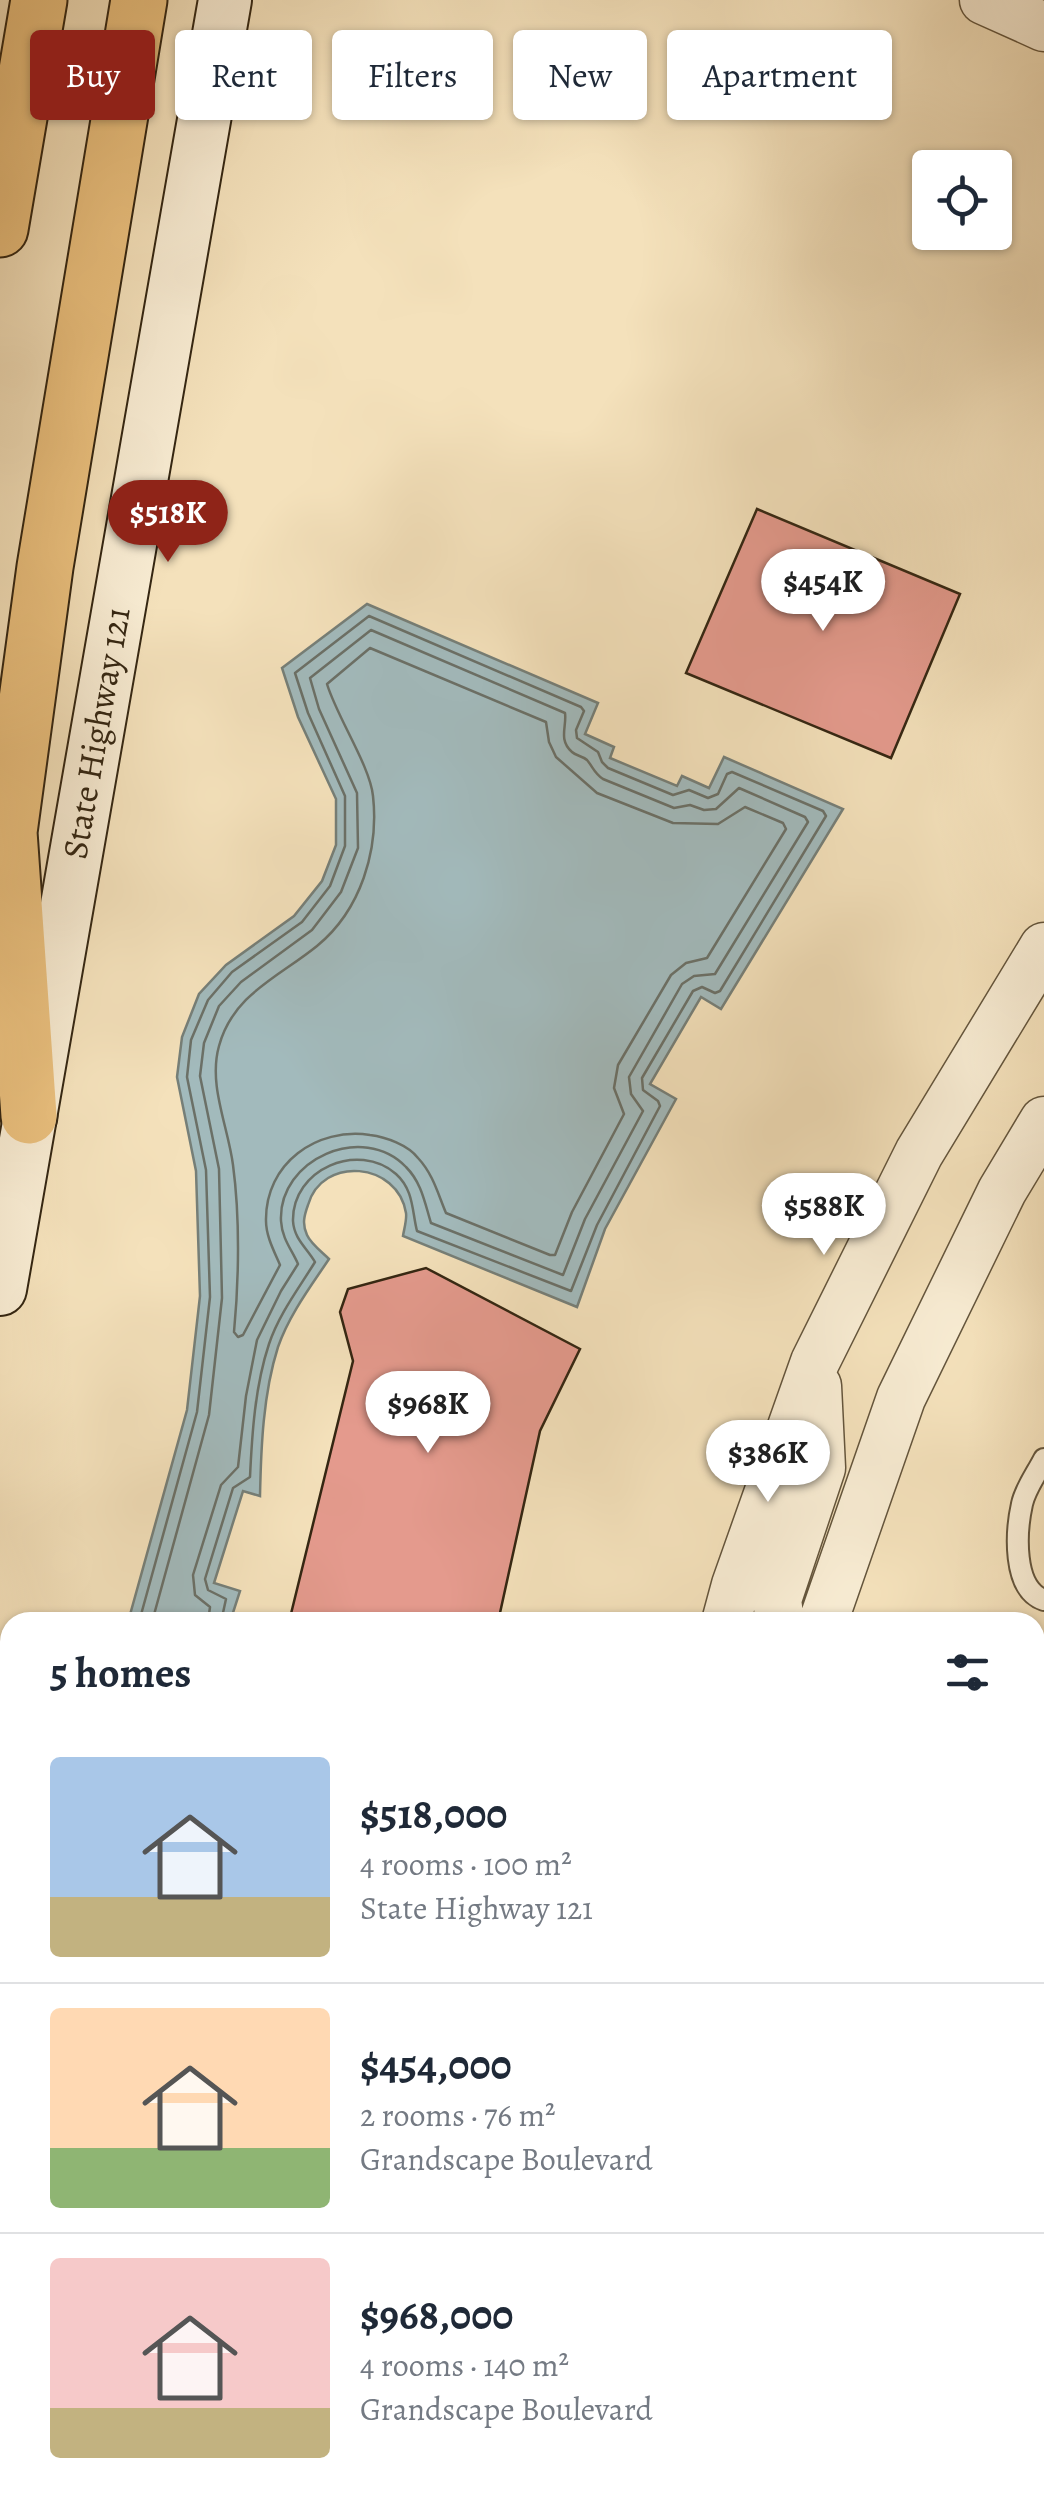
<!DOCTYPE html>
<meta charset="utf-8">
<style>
body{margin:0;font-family:Alegreya,serif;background:#f6f6f7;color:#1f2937;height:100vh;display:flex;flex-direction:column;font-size:38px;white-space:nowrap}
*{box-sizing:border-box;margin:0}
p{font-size:32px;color:#747a83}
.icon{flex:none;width:55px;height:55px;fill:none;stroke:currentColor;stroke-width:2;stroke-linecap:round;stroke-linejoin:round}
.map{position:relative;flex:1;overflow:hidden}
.details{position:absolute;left:0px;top:1612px;width:1045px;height:892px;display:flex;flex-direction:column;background:#fff;border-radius:30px 30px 0 0;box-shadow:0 2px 8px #0004}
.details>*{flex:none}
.banner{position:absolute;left:30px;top:30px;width:985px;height:90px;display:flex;gap:20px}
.buttons{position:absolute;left:912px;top:150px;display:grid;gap:20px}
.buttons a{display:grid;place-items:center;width:100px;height:100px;border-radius:10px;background:#fff;box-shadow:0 2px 8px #0004;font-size:50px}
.price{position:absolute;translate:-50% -85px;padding:0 22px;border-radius:35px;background:#fff;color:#222;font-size:32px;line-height:65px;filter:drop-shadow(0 2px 5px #0008)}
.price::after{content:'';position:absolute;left:50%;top:60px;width:30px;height:22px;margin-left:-15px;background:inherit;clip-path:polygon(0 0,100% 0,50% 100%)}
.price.active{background:#8f2418;color:#fff}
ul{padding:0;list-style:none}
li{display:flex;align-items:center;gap:30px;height:250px;padding:0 50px}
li+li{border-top:2px solid #e0e1e3}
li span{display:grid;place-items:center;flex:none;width:280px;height:200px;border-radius:10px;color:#555}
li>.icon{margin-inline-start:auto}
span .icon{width:120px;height:120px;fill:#fffc;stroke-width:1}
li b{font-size:42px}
h2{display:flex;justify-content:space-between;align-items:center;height:120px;padding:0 50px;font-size:42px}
.pill{padding:0 35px;border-radius:10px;background:#fff;box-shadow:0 2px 8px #0004;font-size:35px;line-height:90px}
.pill.active{background:#8f2418;color:#fff}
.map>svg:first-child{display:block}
</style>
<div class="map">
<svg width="1044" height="2504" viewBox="0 0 1044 2504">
<rect width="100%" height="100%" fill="#f4e1bb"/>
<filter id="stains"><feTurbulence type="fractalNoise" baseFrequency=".002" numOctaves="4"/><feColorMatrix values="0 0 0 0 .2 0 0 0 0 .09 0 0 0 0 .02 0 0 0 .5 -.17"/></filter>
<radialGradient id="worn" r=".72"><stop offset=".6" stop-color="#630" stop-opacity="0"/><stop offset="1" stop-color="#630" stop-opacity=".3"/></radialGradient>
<path fill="#a2babc" stroke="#767f78" stroke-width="2.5" d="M367 604 598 703 585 734 614 747 610 758 677 786 682 776 709 788 724 757 843 809 721 1009 701 997 650 1084 676 1099 605 1229 577 1307 403 1236C404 1229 407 1220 406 1213 398 1162 322 1155 308 1205 304 1216 302 1224 307 1235 311 1244 322 1252 329 1259 311 1286 289 1315 278 1347 263 1394 261 1448 260 1496L243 1491 214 1583 240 1591 230 1622H128L187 1410 200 1296 196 1171 177 1077 182 1037 199 994 226 965 294 916 322 881 336 845V799L298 717 282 668Z
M10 2492V2495H131L130 2504H6Z"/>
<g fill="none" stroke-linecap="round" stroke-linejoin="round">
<path stroke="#6b7067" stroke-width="2.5" d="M370 648 546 722 549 742 556 757 597 793 673 823 718 824 745 807 783 823 786 829 707 958 686 963 671 975 618 1065 614 1088 624 1114 572 1212 555 1255H550L446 1213C438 1194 433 1174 418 1158 408 1145 386 1137 370 1135 317 1127 265 1163 266 1221 266 1236 274 1251 280 1265L243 1335 238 1337 234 1332C239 1280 240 1217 233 1165 228 1126 208 1085 219 1046 233 994 279 977 317 946 361 910 379 850 373 796 370 766 337 717 327 684Z
M139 1622 197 1412 210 1297 206 1170 187 1077 191 1040 208 1000 232 972 302 922 330 886 345 846V796L308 713 295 673 369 616 581 707 584 711 576 730 577 738 598 752 602 762 608 768 673 795 689 790 708 798 718 794 727 774 732 772 823 811 826 816 720 991 715 993 702 987 693 991 642 1078 643 1090 658 1101 660 1106 597 1225 571 1291 417 1231C412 1212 414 1190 396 1174 358 1141 292 1169 293 1221 294 1239 307 1248 315 1262 299 1288 279 1314 269 1344 255 1386 252 1434 250 1477L233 1488 205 1579 208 1590 226 1599 221 1622
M152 1622 209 1415 222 1298 219 1169 200 1076 204 1043 219 1006 241 982 312 930 341 892 358 848 357 793 319 709 310 678 371 630 565 713C567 726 558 740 572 752 576 756 583 756 587 760 593 767 594 773 603 779L674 808 690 805 704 810 716 809 739 788 805 817 808 822 715 974 694 976 682 984 629 1077 631 1094 643 1111 585 1219 563 1275 431 1223C425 1204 422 1183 406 1167 363 1122 278 1159 281 1221 282 1239 292 1250 298 1264L281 1291 257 1340 246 1396 238 1467 221 1485 193 1575 195 1595 210 1607 208 1622"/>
</g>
<path fill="#e49a8d" stroke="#342612" stroke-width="2.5" d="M757 509 960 594 891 758 686 673Z
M426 1268 580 1349 540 1431 498 1622H289L353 1361 340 1312 348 1289Z"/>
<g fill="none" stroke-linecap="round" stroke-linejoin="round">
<defs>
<path id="service" d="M1044 1459C1037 1473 1025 1489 1022 1504 1016 1531 1012 1589 1044 1600
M1035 1720 1044 1723
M1035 1852 1044 1854
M1035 1986 1044 1985
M1035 2108 1044 2107
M1035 2220 1044 2219
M1035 2347H1044
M1035 2481 1044 2480
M807 2504 896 2495"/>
<path id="tertiary" d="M984 0 1044 27
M726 1622 736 1585 815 1362 919 1153 1044 947
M780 1622 777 1600 821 1468 817 1386
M823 1622 901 1398 1002 1191 1044 1121
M624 2495 625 2504
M725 2495 726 2504"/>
<path id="secondary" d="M0 1289 225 0"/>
<path id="motorway" d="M0 229 39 0
M29 1116 9 832 45 567 139 0"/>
</defs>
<use href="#service" stroke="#64553c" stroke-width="24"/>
<use href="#tertiary" stroke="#64553c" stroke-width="51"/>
<use href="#secondary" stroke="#342612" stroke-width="56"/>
<use href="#motorway" stroke="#342612" stroke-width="59"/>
<use href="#service" stroke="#f8ecd3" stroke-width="20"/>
<use href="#tertiary" stroke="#f8ecd3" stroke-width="48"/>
<use href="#secondary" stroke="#f8ecd3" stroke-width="52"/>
<use href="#motorway" stroke="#eac07e" stroke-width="55"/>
</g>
<g text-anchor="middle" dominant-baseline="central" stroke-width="10" stroke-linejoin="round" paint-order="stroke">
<g font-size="35" fill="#342612" stroke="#f8ecd3">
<text transform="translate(96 733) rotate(-80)">State Highway 121</text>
</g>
</g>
<rect width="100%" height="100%" filter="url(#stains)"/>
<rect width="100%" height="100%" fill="url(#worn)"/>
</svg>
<div class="buttons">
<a><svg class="icon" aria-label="locate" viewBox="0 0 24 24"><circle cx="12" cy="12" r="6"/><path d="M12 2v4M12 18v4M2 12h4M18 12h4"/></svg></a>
</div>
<b class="price active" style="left:168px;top:565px">$518K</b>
<b class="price" style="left:823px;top:634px">$454K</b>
<b class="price" style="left:824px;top:1258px">$588K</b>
<b class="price" style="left:428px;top:1456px">$968K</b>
<b class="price" style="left:768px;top:1505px">$386K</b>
<div class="banner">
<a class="pill active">Buy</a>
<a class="pill">Rent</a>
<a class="pill">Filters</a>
<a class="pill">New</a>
<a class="pill">Apartment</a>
</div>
<section class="details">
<h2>5 homes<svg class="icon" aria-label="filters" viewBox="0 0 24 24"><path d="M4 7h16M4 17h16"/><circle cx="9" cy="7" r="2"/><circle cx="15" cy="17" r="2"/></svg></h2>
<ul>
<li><span style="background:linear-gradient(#a9c7e8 70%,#c2b280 0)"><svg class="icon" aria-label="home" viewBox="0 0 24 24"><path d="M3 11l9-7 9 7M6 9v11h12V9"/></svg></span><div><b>$518,000</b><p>4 rooms · 100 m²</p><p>State Highway 121</p></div></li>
<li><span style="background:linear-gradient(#ffd9b3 70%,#8fb573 0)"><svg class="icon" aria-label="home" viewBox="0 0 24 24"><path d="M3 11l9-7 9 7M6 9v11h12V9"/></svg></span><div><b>$454,000</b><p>2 rooms · 76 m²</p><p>Grandscape Boulevard</p></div></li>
<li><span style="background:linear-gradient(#f6c9c9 75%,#c2b280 0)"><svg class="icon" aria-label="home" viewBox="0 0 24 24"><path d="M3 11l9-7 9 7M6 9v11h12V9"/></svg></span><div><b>$968,000</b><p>4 rooms · 140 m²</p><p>Grandscape Boulevard</p></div></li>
</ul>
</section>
</div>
